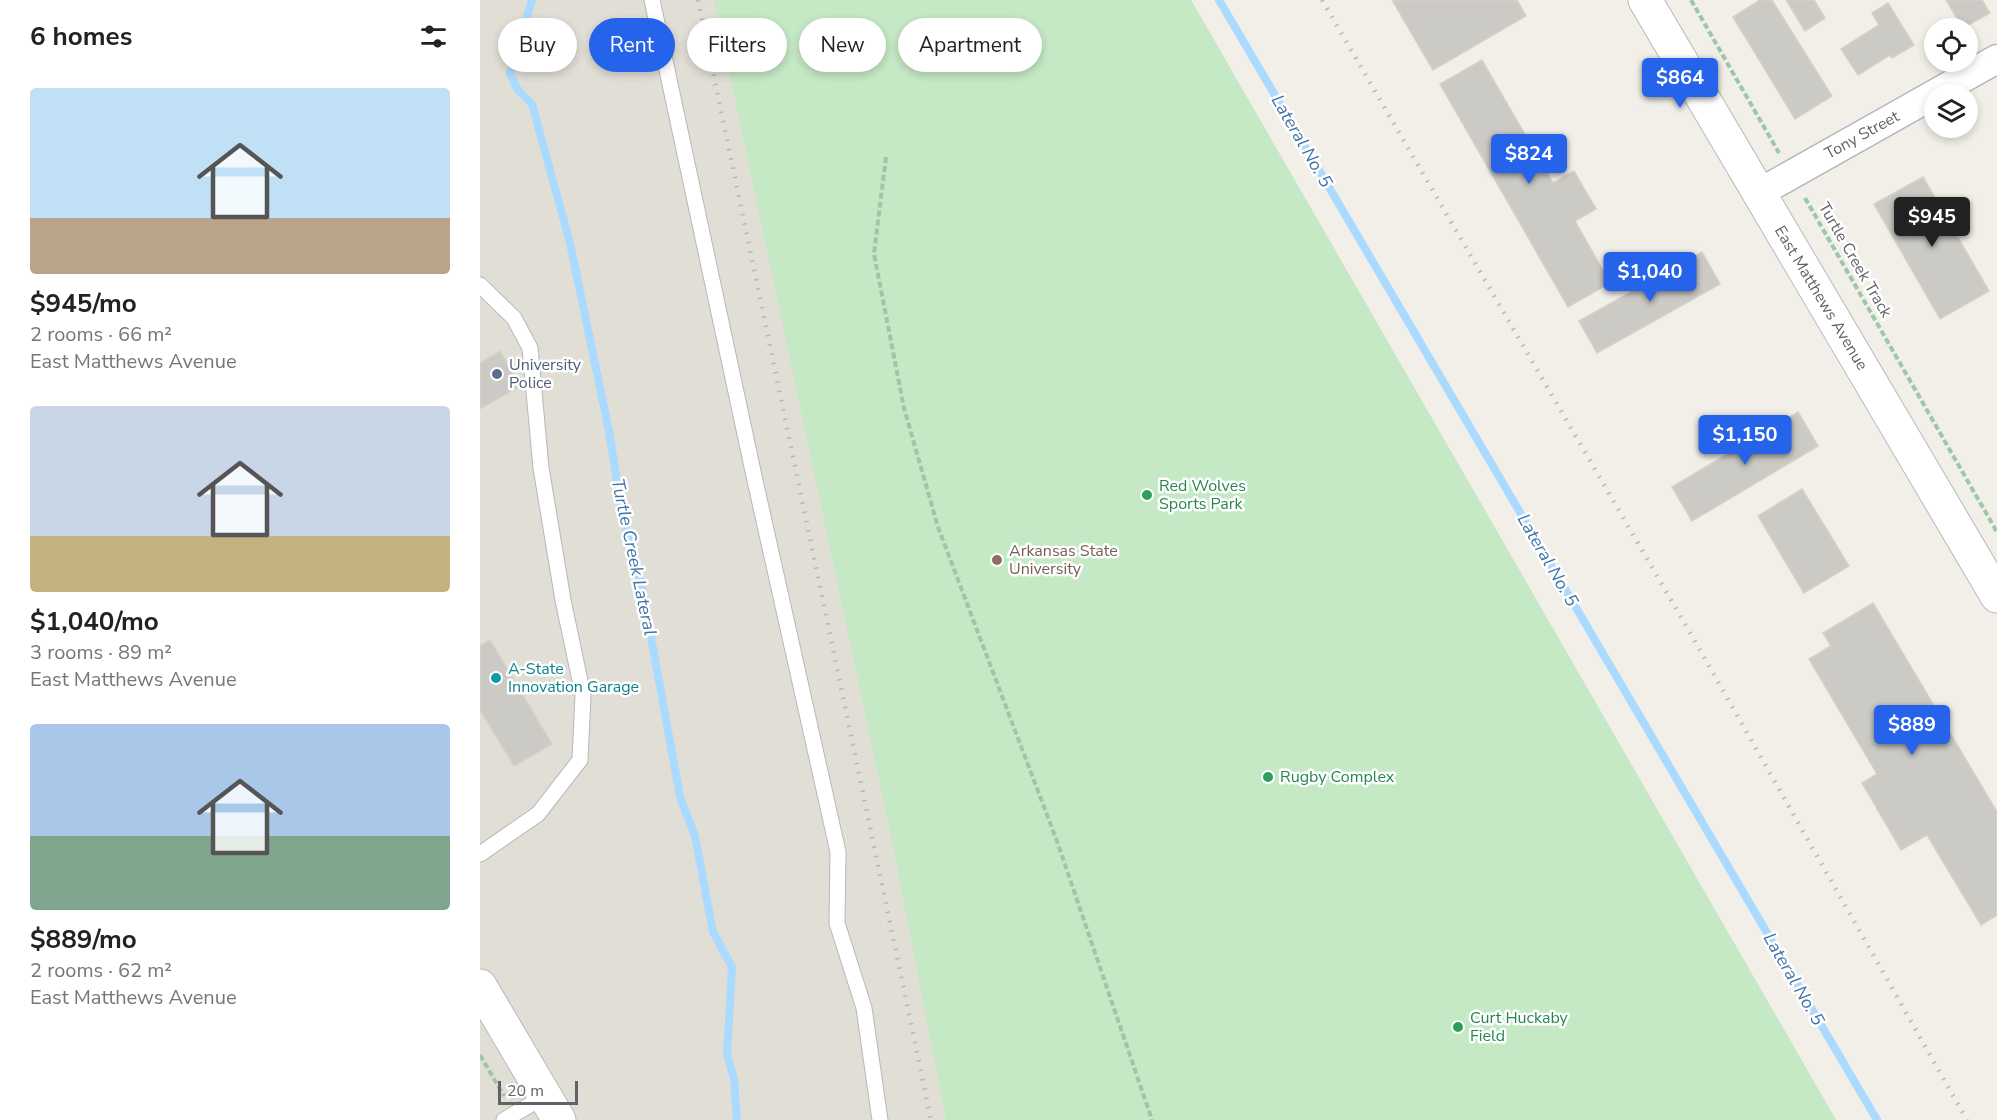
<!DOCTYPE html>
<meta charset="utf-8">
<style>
body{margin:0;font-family:"Nunito Sans",sans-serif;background:#f6f6f6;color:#222;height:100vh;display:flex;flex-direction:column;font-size:22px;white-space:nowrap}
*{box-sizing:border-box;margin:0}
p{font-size:20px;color:#767676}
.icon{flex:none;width:33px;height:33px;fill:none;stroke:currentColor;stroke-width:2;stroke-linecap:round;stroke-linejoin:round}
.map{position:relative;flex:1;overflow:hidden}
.sheet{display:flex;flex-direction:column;background:#fff;width:480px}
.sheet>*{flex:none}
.banner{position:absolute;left:18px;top:18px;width:570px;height:54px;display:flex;gap:12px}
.buttons{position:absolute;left:1444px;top:18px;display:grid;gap:12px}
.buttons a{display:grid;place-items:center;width:54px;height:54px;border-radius:50%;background:#fff;box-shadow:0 3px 9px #0003;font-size:30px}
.scale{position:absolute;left:18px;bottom:15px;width:80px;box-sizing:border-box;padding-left:6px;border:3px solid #5f6368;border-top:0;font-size:16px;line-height:21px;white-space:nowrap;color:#5f6368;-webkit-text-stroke:4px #fff;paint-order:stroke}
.price{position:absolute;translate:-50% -51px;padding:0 14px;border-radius:6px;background:#2563eb;color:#fff;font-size:20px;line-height:39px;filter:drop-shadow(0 2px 3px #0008)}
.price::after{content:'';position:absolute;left:50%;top:36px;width:18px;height:14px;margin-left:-9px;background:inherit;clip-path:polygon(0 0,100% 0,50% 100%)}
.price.active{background:#222;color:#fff}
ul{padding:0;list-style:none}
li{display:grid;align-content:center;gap:12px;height:318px;padding:0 30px}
li span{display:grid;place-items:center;height:186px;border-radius:6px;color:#555}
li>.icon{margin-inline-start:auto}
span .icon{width:108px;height:108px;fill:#fffc;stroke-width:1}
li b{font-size:26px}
h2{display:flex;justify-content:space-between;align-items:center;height:72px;padding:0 30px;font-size:26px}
.tag{padding:0 21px;border-radius:27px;background:#fff;box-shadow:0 3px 9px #0003;font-size:21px;line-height:54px}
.tag.active{background:#2563eb;color:#fff}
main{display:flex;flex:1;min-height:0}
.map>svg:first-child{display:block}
</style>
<main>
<section class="sheet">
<h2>6 homes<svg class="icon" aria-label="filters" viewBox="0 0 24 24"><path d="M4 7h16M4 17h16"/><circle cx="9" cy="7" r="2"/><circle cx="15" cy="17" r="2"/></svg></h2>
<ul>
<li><span style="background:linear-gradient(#bfe0f5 70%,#b9a48a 0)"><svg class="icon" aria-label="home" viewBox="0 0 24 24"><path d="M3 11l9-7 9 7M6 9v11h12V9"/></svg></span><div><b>$945/mo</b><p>2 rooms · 66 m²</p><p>East Matthews Avenue</p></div></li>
<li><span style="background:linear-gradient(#c9d6e8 70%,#c2b280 0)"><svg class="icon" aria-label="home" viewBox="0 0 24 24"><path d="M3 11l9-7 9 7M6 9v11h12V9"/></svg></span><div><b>$1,040/mo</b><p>3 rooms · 89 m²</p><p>East Matthews Avenue</p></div></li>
<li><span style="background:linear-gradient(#a9c7e8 60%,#7fa58c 0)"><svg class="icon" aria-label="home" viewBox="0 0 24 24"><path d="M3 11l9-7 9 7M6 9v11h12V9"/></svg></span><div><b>$889/mo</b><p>2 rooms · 62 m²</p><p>East Matthews Avenue</p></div></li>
</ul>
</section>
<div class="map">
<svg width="1517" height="1120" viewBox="0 0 1517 1120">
<rect width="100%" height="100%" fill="#f1efe8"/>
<path fill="#e1ded6" d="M0 0H711L1356 1120H0Z"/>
<path fill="#c5e8c5" d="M234 0H711L1356 1120H466L412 841Z"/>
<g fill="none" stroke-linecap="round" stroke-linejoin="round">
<path stroke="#aadaff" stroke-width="8" d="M52 0 30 74 38 90 52 104 90 243 129 431 143 518 162 587 200 797 215 836 233 932 252 967 247 1054 254 1079 257 1120
M739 0 1397 1120"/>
</g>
<path fill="#cccac5" stroke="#d6d1c6" stroke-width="1.5" d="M912 0H1037L1046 16 953 70Z
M1280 0H1292L1352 96 1315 119 1253 17Z
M1306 0H1334L1345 18 1325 31Z
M1466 0H1502L1510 13 1483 28Z
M1408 3 1434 45 1412 58 1410 55 1378 75 1361 49 1399 25 1392 13Z
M1002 60 1073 183 1094 171 1116 209 1095 221 1130 283 1088 307 960 84Z
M1443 177 1509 291 1460 319 1394 204Z
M1222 252 1240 284 1117 353 1099 321Z
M20 351 40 386 0 409V363Z
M1318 412 1338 446 1212 521 1192 487Z
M1322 489 1369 566 1324 593 1278 516Z
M1393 603 1517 812V915L1501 925 1447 835 1421 850 1382 783 1397 774 1329 659 1351 646 1343 633Z
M10 640 72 744 34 766 0 710V646Z"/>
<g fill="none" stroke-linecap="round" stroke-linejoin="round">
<defs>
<path id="lane" d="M172 0 274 476 358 852 357 923 384 1008 400 1120
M0 285 34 318 50 348 61 468 83 600 103 695 100 760 58 814 0 854
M24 1120 65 1096"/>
<path id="street" d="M1279 193 1517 59"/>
<path id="secondary" d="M1165 0 1517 596
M0 986 79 1120"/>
</defs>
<use href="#lane" stroke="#b5b8bc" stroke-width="17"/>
<use href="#street" stroke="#b5b8bc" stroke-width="31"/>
<use href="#secondary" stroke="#b6babf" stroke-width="35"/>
<path stroke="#9cc7a9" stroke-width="4" stroke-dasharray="6 3" stroke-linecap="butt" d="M1211 0 1299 153
M406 157 394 254 424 408 458 527 578 844 672 1120
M1325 198 1517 532
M0 1055 24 1096"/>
<use href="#lane" stroke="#fff" stroke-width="15"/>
<use href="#street" stroke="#fff" stroke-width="28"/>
<use href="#secondary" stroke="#fff" stroke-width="33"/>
<path stroke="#b6b7b8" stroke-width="4.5" stroke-dasharray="1.5 8" stroke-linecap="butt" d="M218 0 451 1120
M842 0 1216 643 1487 1120"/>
</g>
<circle fill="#5c6f8a" stroke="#fff" stroke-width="2" cx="17" cy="374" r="6"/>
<g fill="#2e9e5b" stroke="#fff" stroke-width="2">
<circle cx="667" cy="495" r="6"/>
<circle cx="788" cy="777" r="6"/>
<circle cx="978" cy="1027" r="6"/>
</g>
<circle fill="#8d6e63" stroke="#fff" stroke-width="2" cx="517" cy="560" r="6"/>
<circle fill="#0f9aa8" stroke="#fff" stroke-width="2" cx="16" cy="678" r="6"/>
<g text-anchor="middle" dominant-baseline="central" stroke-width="5" stroke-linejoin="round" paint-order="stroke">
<g font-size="16" fill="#5f6368" stroke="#fff">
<text transform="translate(1382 135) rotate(-29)">Tony Street</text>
<text transform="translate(1375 260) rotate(60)">Turtle Creek Track</text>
<text transform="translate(1341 298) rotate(59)">East Matthews Avenue</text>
</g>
<g font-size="16" fill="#4e5e75" stroke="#fff" text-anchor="start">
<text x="29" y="365">University<tspan x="29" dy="18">Police</tspan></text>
</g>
<g font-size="16" fill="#27864d" stroke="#fff" text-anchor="start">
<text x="679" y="486">Red Wolves<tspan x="679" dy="18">Sports Park</tspan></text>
<text x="800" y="777">Rugby Complex</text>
<text x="990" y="1018">Curt Huckaby<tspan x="990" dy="18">Field</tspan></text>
</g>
<g font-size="16" fill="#785e54" stroke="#fff" text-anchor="start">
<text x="529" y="551">Arkansas State<tspan x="529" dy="18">University</tspan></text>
</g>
<g font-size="16" fill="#0d838f" stroke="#fff" text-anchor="start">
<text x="28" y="669">A-State<tspan x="28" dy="18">Innovation Garage</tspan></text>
</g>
<g font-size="18" font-style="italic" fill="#4174aa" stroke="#fff">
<text transform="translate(822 141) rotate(60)">Lateral No. 5</text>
<text transform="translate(154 557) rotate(78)">Turtle Creek Lateral</text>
<text transform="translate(1068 560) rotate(60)">Lateral No. 5</text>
<text transform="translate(1314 979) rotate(60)">Lateral No. 5</text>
</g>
</g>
</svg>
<div class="buttons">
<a><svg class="icon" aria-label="locate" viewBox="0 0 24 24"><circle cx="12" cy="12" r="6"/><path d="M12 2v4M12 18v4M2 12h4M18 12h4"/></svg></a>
<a><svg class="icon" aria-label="layers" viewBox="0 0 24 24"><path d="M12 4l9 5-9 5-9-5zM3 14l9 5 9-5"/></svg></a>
</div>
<div class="scale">20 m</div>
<b class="price" style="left:1200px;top:109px">$864</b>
<b class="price" style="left:1049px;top:185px">$824</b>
<b class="price active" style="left:1452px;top:248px">$945</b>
<b class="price" style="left:1170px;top:303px">$1,040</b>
<b class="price" style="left:1265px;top:466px">$1,150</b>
<b class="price" style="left:1432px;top:756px">$889</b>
<div class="banner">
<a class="tag">Buy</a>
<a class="tag active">Rent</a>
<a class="tag">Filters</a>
<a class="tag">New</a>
<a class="tag">Apartment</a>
</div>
</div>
</main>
